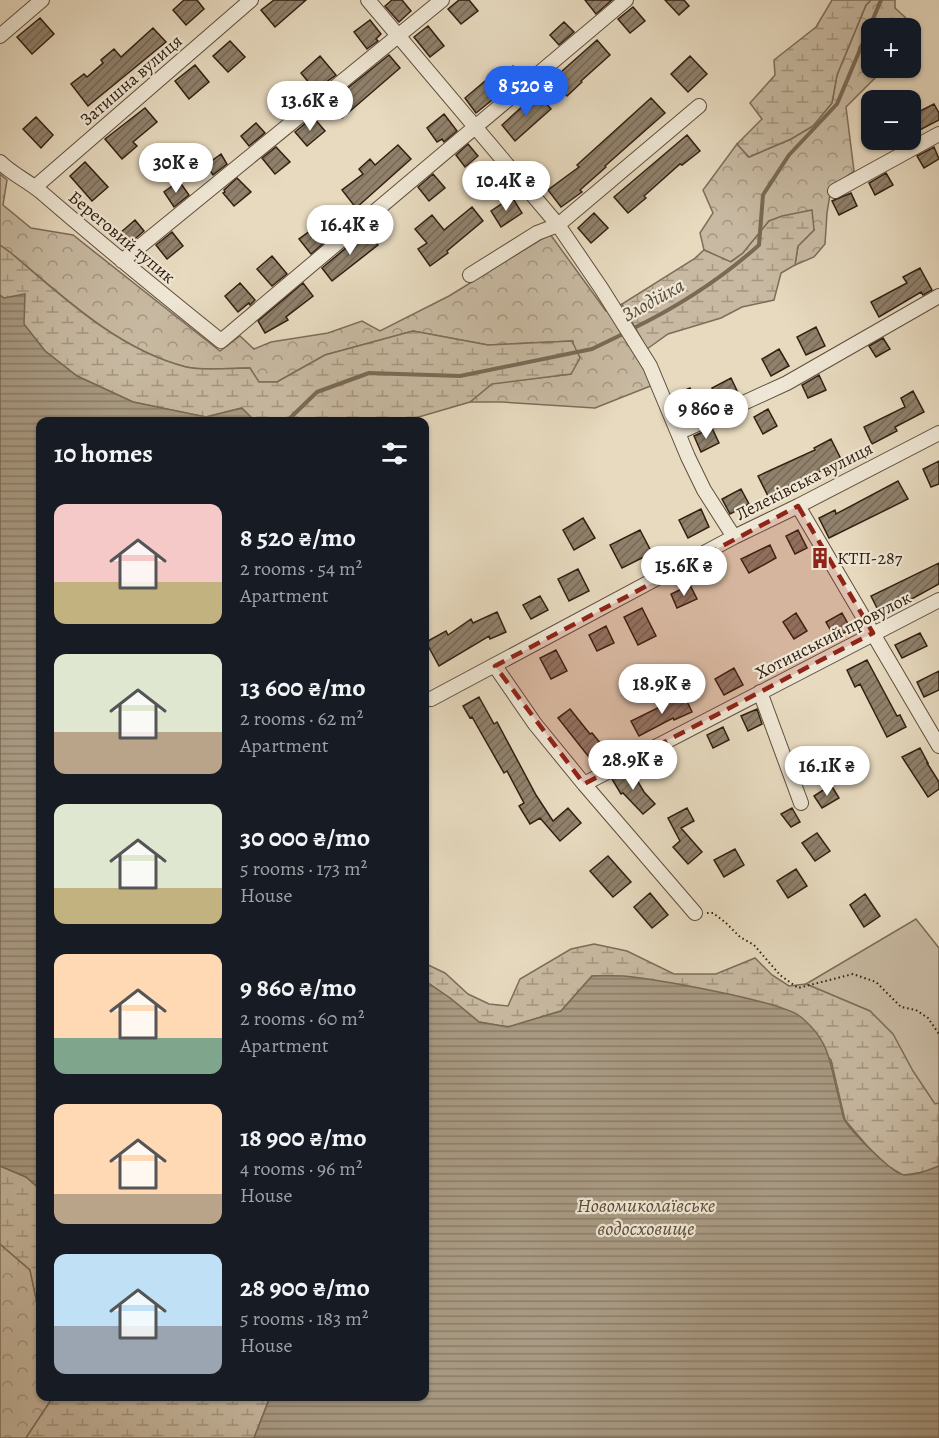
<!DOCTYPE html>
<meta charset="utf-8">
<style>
body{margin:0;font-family:Alegreya,serif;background:#242831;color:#f1f3f6;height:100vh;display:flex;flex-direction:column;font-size:22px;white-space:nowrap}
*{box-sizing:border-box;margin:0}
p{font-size:20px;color:#9ea1a6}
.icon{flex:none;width:33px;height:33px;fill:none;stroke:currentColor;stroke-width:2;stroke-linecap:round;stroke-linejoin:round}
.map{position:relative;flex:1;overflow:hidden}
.panel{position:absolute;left:36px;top:417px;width:393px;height:984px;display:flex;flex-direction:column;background:#171b24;border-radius:12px;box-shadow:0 2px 4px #0004}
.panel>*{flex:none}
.tools{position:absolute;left:861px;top:18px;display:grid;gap:12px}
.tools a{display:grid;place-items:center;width:60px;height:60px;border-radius:12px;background:#171b24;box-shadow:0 2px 4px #0004;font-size:30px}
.price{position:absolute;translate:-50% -51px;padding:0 14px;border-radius:21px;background:#fff;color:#222;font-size:20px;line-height:39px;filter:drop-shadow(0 2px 3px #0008)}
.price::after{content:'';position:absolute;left:50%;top:36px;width:18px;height:14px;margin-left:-9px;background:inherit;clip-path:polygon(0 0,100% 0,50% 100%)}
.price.on{background:#2563eb;color:#fff}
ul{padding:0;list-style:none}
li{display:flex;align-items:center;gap:18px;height:150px;padding:0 18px}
li span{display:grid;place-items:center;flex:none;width:168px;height:120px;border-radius:12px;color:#555}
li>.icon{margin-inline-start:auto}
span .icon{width:72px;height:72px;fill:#fffc;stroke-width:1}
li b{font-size:26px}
h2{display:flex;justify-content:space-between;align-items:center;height:72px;padding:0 18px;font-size:26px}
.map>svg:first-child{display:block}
</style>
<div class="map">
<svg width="939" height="1438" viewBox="0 0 939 1438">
<defs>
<pattern id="forest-crowns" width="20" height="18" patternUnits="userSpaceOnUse" patternTransform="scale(1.5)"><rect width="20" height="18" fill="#c8baa2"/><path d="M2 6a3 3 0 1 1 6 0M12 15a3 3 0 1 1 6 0" fill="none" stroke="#a39783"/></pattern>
<pattern id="wetland-marsh" width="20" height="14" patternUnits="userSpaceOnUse" patternTransform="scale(1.5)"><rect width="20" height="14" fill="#c8baa2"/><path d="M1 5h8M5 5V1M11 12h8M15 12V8" fill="none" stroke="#a39783"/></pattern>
<pattern id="water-rules" width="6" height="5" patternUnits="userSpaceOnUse" patternTransform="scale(1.5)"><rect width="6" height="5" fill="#a99b84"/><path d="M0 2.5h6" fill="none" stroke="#8a7e6b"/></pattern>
<pattern id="building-hatch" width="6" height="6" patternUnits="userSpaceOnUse" patternTransform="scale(1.5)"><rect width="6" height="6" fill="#90816c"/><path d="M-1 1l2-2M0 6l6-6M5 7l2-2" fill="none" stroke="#766957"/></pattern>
</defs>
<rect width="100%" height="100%" fill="#e7dabf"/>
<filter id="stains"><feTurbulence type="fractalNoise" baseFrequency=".00333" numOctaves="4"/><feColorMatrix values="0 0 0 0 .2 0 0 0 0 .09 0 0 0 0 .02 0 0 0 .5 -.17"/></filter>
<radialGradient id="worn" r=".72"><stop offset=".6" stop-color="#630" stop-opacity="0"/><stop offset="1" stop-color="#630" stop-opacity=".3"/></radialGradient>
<path fill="#c8baa2" stroke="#7d6d5a" stroke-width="1.5" d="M916 919 939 948V1103L935 1105 870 1011 806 984Z"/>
<path fill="url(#forest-crowns)" stroke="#7d6d5a" stroke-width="1.5" d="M871 0H895V8L907 19 903 28H872V68H885L846 107 854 171 831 188 827 213 825 244 814 257 795 265 798 246 814 230 769 221 743 253 730 262 704 250 700 233 713 213 703 190 737 144 749 157 791 139 813 126 832 103 837 75 866 5Z
M0 174 7 180 3 205 31 228 73 235 220 351 240 336 254 349 271 342 328 333 362 321 380 331 449 296 550 234 606 311 622 304 663 381 595 408 502 402H470L492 383 571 374 573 341 488 345 413 331 325 355 277 382H258L250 368C232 368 201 371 186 367 118 349 63 297 11 253L0 245Z
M0 1244 30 1270 40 1317V1396L53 1397 26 1438H0Z"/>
<path fill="url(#wetland-marsh)" stroke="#7d6d5a" stroke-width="1.5" d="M832 0H871L866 5 837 75 832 103 813 126 791 139 749 157 737 144 762 119 750 103 775 75 774 60 816 27Z
M812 210 814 230 798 246 795 265 781 273 774 300 742 307 721 318 668 334 647 349 622 304 694 259 704 250 731 262 743 253 769 221 782 216Z
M0 245 11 253C63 297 118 350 186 367 202 371 233 368 250 368L259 382H277L325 355 413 331 488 345 572 341 580 358 571 374 492 384 470 402 405 421H255L241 408 206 417 190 414 133 402 77 376 45 351 0 295Z
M594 944 627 951 674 974H716L755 958 772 975 789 986 806 984 870 1011 893 1034 913 1071 935 1104 939 1103V1166L925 1172 903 1175 889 1167 869 1148 845 1120 831 1060 773 1005 631 977 592 976 561 1011 508 1027 479 1022 450 998 425 981 424 963 445 973 468 994 489 1004 508 1006 520 979 571 949Z
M0 1166 26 1177 40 1189V1317L30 1270 0 1244Z
M53 1397H270L254 1438H26Z"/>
<path fill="url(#water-rules)" stroke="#796a56" stroke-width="1.5" d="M25 294 24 324 45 351 77 376 133 402 206 417 242 408 255 421 40 422V1189L26 1177 0 1166V295L4 298Z
M592 976C606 976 620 975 633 977 664 981 781 1001 801 1017 833 1044 829 1065 840 1102 841 1107 842 1114 844 1119 851 1131 891 1173 904 1175 915 1176 929 1170 939 1166V1438H254L270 1397 424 1396 425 981 450 998 479 1022 508 1027 561 1011Z"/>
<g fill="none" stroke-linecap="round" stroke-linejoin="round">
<path stroke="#796a56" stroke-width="4" d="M632 329C679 306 720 280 759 245L763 195 789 155 837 104 881 0
M286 422 317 392 369 373 460 376 592 349 625 333"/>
</g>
<path fill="url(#building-hatch)" stroke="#322012" stroke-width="1.5" d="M184 0H197L204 9 186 25 173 10Z
M274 0H306L275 27 261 10Z
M392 0H402L411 11 399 22 385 6Z
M459 0H469L478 11 461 24 448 9Z
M585 0H612L596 14Z
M665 0H684L689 6 679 15Z
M633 7 645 21 630 33 618 19Z
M40 18 54 34 32 54 17 37Z
M370 20 381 34 376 39 378 41 367 49 354 32Z
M564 22 574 32 559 45 550 35Z
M428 26 444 46 430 57 414 37Z
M153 28 166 42 88 106 71 84 84 74 87 77 103 63 101 60 114 49 121 57Z
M597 40 610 55 581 81 582 82 567 96 552 80Z
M230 41 245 57 228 72 213 56Z
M389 55 400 68 342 118 329 103Z
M320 56 336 75 315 90 301 73Z
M690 56 707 74 688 92 671 74Z
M195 65 209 82 189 99 175 81Z
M513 66 522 76 513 83 505 72Z
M485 81 497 96 476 113 465 98Z
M286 87 300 104 284 117 270 101Z
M537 93 551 109 515 141 502 125Z
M651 98 665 113 605 166 606 167 580 190 582 192 561 207 548 190 579 167 577 165Z
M934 104 939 113V120L910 135V116Z
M145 108 157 122 133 142 137 146 122 159 105 139Z
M444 114 457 131 444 142 442 139 437 142 427 128Z
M36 117 53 135 41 148 23 129Z
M313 117 325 131 307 146 295 132Z
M256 123 265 133 249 146 241 136Z
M687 135 700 151 682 165 680 164 644 196 646 198 628 213 614 197Z
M468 144 478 156 465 167 456 155Z
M398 145 411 159 356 208 342 190 363 174 359 169 370 159 375 165Z
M276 147 290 162 275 174 262 158Z
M934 147 939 159 924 168 917 156Z
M221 154 227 164 213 175 206 165Z
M85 162 108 187 92 201 70 176Z
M886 173 893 185 875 195 869 183Z
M433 174 445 188 429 201 418 187Z
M237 178 251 192 234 206 223 193 225 192 224 190Z
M179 181 189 195 174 207 164 192Z
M851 193 857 206 839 215 832 201Z
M512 197 522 213 501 227 491 211Z
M472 207 483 221 447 251 448 253 430 266 418 249 427 243 415 229 432 215 444 230Z
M594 213 608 228 591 243 578 228Z
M135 220 144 231 129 244 120 233Z
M314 228 325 242 311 254 299 239Z
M366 231 378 245 332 281 322 268Z
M172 232 183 246 167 259 156 245Z
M272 256 287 274 272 286 257 269Z
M920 268 932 290 923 295 921 292 879 317 871 302 907 283 903 277Z
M240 283 255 300 250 305 249 303 238 312 225 296Z
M303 283 313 296 286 317 288 320 265 333 258 321Z
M816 327 825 346 806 355 797 337Z
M883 338 890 349 876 357 869 346Z
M779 349 789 366 771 376 762 359Z
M819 375 826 390 808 398 802 385Z
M731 378 739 395 720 404 712 388Z
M690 388 701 413 685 420 674 395Z
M913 391 924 412 895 427 897 431 872 444 864 427 905 407 901 398Z
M768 409 777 426 763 434 754 417Z
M712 428 719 443 701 452 694 436Z
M831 439 842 461 768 496 758 476 815 450 814 448Z
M939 461V484L931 487 923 469Z
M898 481 908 499 829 538 819 518 835 510 836 514Z
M741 489 749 504 730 514 722 499Z
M701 509 709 527 688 538 679 520Z
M583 518 595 538 574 550 563 530Z
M640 530 652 553 622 568 610 545Z
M798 530 807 548 795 554 786 536Z
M770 545 776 558 749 573 741 559Z
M939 563V584L881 616 871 596Z
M578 569 589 591 569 601 558 579Z
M690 585 697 599 677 608 671 594Z
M540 596 548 610 531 619 523 605Z
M642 608 656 636 638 645 624 617Z
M497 612 506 632 490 639 489 636 439 666 426 642 446 631 448 635 471 619 473 623Z
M796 613 807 631 794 639 783 622Z
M842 613 851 629 835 638 826 622Z
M606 626 614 643 597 651 589 635Z
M920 633 927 646 902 658 895 645Z
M556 650 567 671 551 679 540 658Z
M867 660 897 716 900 715 906 727 887 737 860 684 855 687 847 670Z
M734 668 743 685 724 695 715 679Z
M939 671V690L924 697 917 682Z
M684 695 692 712 674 720 673 718 639 736 631 721Z
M479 697 494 724 497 722 536 795 553 821 568 808 581 823 560 841 540 818 530 824 519 806 524 803 507 771 504 773 472 717 470 718 463 706Z
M570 709 590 734 592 733 606 750 592 761 558 718Z
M757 709 762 724 748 731 741 716Z
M723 727 729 740 713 748 707 735Z
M920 748 928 763H927L939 782V789L928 797 902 757Z
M631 770 644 792 655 804 643 814 623 793 621 794 612 779Z
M831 785 839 798 822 808 814 796Z
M687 808 694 821 681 828 702 852 688 864 673 847 680 841 668 818Z
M792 808 800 822 791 827 781 814Z
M817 833 830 851 815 861 802 843Z
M735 849 744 865 724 877 714 860Z
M608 856 631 882 613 897 590 871Z
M796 869 807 886 788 898 777 881Z
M650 893 668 915 652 928 634 907Z
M865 894 880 916 864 927 850 905Z"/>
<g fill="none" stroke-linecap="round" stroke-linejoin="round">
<defs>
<path id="minor" d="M368 0 558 225 601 288 650 366 688 457 704 490 734 537
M0 36 42 0
M0 162C12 174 28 181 41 192 100 243 160 292 221 341L626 0
M35 187 251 0
M835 191 939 134
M122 261 442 0
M470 275 537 233 558 225 699 106
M678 433 787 383 939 296
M798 506 939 746
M495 666 535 724 584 784 695 913
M760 692 801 803
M431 699 734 537 798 506 939 433
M584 784 939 600"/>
</defs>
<use href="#minor" stroke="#5f4e3d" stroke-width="16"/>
<path stroke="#322012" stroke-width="2" stroke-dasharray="1.5 3" stroke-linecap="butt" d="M707 913H713L725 922 740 937 754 945 780 975 798 988 853 974 876 982 901 1007 916 1010 928 1018 939 1034"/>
<use href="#minor" stroke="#efe7d5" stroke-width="14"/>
</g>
<path fill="#8f2418" fill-opacity="0.2" stroke="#8f2418" stroke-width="4.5" stroke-dasharray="12 8" stroke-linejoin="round" d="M798 506 873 633 584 784 495 666Z"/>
<defs>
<symbol id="building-bare" viewBox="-9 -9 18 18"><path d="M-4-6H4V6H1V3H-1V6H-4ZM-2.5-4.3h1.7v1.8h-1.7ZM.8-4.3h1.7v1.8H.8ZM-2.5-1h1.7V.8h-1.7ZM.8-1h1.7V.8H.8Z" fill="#8f2418" stroke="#efe7d5" stroke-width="2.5" paint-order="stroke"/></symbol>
</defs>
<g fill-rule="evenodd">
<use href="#building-bare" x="805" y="543" width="30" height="30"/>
</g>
<g text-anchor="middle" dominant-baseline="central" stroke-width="4.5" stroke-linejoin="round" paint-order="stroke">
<g font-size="18" fill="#322012" stroke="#efe7d5">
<text transform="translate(131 80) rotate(-41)">Затишна вулиця</text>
<text transform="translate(122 237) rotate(40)">Береговий тупик</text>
<text transform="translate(804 481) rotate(-27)">Лелеківська вулиця</text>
<text transform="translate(833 635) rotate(-27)">Хотинський провулок</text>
</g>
<g font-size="18" fill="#322012" stroke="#efe7d5" text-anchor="start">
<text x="837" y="558">КТП-287</text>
</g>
<g font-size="20" font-style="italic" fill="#5c4b3a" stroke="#efe7d5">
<text transform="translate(653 300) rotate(-29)">Злодійка</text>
<text x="646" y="1205">Новомиколаївське<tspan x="646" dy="23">водосховище</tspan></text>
</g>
</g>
<rect width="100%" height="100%" filter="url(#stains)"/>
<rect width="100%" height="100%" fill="url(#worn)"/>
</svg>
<div class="tools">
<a>+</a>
<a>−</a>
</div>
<b class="price on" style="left:526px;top:117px">8 520 ₴</b>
<b class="price" style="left:310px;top:132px">13.6K ₴</b>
<b class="price" style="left:176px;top:194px">30K ₴</b>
<b class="price" style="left:506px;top:212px">10.4K ₴</b>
<b class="price" style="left:350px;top:256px">16.4K ₴</b>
<b class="price" style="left:706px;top:440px">9 860 ₴</b>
<b class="price" style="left:684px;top:597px">15.6K ₴</b>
<b class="price" style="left:662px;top:715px">18.9K ₴</b>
<b class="price" style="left:633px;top:791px">28.9K ₴</b>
<b class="price" style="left:827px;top:797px">16.1K ₴</b>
<section class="panel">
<h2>10 homes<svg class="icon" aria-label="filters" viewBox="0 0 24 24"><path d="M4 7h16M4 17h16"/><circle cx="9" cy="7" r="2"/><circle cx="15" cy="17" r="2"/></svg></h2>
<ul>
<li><span style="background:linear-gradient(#f6c9c9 65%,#c2b280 0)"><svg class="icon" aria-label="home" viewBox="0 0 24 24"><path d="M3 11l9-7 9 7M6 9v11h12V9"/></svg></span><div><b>8 520 ₴/mo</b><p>2 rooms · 54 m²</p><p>Apartment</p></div></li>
<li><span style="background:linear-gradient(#dfe7d0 65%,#b9a48a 0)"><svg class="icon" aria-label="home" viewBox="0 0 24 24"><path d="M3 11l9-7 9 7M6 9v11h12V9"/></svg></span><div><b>13 600 ₴/mo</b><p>2 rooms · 62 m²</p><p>Apartment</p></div></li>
<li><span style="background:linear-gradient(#dfe7d0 70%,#c2b280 0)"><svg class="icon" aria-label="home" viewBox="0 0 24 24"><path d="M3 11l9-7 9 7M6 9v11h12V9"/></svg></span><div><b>30 000 ₴/mo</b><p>5 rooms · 173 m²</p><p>House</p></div></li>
<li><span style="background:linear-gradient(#ffd9b3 70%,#7fa58c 0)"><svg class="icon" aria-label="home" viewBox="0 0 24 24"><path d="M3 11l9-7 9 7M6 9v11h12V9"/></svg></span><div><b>9 860 ₴/mo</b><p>2 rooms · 60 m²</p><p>Apartment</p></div></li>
<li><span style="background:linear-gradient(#ffd9b3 75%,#b9a48a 0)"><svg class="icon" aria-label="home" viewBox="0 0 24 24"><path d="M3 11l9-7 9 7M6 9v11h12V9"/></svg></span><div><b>18 900 ₴/mo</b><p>4 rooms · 96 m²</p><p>House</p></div></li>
<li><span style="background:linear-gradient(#bfe0f5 60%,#9aa5b1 0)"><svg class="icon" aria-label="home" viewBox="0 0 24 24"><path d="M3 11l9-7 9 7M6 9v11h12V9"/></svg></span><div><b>28 900 ₴/mo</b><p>5 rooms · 183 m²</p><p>House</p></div></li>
</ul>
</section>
</div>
